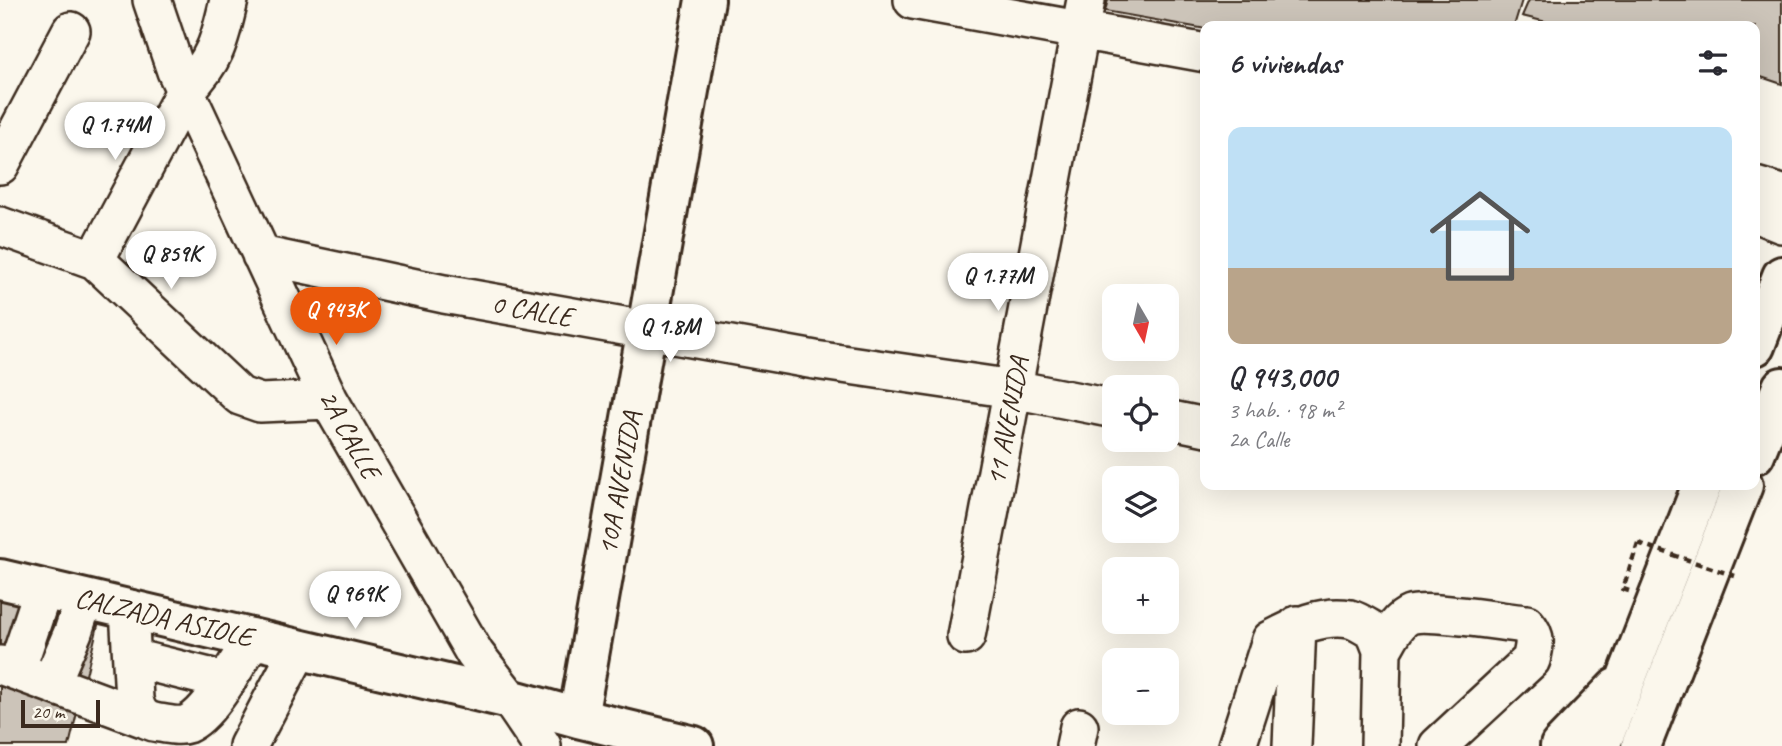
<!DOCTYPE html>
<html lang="es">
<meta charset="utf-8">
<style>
body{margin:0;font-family:Caveat,sans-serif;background:#f2f2f3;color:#2b2b33;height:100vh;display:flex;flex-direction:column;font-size:26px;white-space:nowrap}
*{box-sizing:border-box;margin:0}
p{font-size:23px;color:#7c7c81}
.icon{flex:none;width:38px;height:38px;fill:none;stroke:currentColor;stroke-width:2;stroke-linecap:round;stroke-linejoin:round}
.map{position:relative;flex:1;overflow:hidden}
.panel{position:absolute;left:1200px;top:21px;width:560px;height:469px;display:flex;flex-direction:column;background:#fff;border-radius:14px;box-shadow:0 7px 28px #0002}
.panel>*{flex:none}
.needle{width:46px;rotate:171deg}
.fabs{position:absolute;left:1102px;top:284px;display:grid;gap:14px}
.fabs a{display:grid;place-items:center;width:77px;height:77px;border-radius:14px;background:#fff;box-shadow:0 7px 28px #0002;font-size:35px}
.scale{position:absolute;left:21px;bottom:18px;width:79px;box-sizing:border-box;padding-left:7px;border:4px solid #3b2a1e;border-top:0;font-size:19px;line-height:24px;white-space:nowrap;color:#3b2a1e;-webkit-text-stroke:5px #fbf7ec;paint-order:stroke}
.price{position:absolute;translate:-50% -60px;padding:0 16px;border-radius:24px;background:#fff;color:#222;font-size:23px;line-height:46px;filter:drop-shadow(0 2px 4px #0008)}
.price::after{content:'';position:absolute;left:50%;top:42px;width:21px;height:16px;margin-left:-10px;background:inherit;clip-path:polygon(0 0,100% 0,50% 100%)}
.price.selected{background:#ea580c;color:#fff}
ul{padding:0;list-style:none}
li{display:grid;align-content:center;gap:14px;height:371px;padding:0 28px}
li+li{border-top:2px solid #e1e1e2}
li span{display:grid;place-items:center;height:217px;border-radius:14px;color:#555}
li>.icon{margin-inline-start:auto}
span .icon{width:126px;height:126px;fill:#fffc;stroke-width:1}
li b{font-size:30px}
h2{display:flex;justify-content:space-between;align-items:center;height:84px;padding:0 28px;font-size:30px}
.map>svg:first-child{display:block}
</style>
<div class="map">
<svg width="1782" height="746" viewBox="0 0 1782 746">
<rect width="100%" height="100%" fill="#fbf7ec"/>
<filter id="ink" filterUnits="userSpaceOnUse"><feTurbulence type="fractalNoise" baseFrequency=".0143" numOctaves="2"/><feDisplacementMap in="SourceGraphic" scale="14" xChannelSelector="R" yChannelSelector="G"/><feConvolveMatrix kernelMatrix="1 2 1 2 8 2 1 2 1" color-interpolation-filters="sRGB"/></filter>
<g filter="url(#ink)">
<path fill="#ccc4b9" stroke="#3b2a1e" stroke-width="2" d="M1108 0H1522L1514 26H1206V29L1105 11Z
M1529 0H1782V84L1755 75V26H1563L1522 16Z
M0 595 99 621 69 746H0Z"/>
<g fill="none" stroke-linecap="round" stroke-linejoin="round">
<defs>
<path id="minor" d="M152 0 176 71 329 400 475 654 510 699 542 746
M913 0 1206 53
M0 165 71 31
M1755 186 1782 194
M1755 213 1782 224
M0 226 95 260 240 396 260 403 329 400
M261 255 444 294 815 360 1013 389 1115 409
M95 260 185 91C215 61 220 40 229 0
M1167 419 1206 427
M129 609 134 699C137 714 144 721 159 723 168 724 179 727 187 724 211 714 238 661 253 638
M966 636 1086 0
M1382 650C1389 639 1397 620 1410 615 1427 609 1503 622 1526 624 1537 636 1535 645 1531 660L1438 746
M132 658 225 681
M0 665 143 718
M16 671 43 590
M51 683 73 632 84 599
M248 746 299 649
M1075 746 1079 727
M1237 746 1271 640C1295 627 1322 614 1350 619 1358 621 1368 628 1375 632L1382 650 1380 746
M1292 746 1297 625"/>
<path id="major" d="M0 579 510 699 578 718 694 746
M578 718 705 0"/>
<path id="highway" d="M1755 346 1782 276
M1755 454 1782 387
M1560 746 1616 688
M1600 746 1702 485
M1641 746 1743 485"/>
</defs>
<use href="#minor" stroke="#3b2a1e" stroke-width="42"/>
<use href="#major" stroke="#3b2a1e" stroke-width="44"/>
<use href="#highway" stroke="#3b2a1e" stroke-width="44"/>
<path stroke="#3b2a1e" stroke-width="4.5" stroke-dasharray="7 5" stroke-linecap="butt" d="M1629 591 1623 589 1638 543"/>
<use href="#minor" stroke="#fbf7ec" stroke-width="37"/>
<use href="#major" stroke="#fbf7ec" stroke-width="38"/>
<use href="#highway" stroke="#fbf7ec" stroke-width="38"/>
<path stroke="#3b2a1e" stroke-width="4.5" stroke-dasharray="7 5" stroke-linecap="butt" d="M1638 543 1735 576"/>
</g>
</g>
<g text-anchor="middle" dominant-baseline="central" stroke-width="7" stroke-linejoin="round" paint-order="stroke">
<g font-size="28" fill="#3b2a1e" stroke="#fbf7ec">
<text transform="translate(532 310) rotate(10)">0 CALLE</text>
<text transform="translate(1007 421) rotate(-79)">11 AVENIDA</text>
<text transform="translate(350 434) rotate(61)">2A CALLE</text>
<text transform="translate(619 483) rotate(-80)">10A AVENIDA</text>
<text transform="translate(164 617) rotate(13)">CALZADA ASIOLE</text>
</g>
</g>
</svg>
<div class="fabs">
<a><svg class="needle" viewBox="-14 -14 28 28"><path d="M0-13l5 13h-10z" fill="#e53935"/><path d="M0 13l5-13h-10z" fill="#7c7c81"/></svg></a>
<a><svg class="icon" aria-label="locate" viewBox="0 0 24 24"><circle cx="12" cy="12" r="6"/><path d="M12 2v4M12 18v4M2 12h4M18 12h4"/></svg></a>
<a><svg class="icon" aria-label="layers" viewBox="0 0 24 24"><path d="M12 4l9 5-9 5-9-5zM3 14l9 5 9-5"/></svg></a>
<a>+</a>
<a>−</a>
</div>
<div class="scale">20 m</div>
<b class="price" style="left:115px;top:162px">Q 1.74M</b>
<b class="price" style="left:171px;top:291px">Q 859K</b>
<b class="price" style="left:998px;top:313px">Q 1.77M</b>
<b class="price selected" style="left:336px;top:347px">Q 943K</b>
<b class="price" style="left:670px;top:364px">Q 1.8M</b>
<b class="price" style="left:355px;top:631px">Q 969K</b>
<section class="panel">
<h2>6 viviendas<svg class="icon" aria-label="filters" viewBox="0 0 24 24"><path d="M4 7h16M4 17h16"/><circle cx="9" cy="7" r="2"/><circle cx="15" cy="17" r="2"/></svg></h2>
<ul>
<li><span style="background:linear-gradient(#bfe0f5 65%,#b9a48a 0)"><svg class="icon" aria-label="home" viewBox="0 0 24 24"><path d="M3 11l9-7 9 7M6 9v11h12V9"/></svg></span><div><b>Q 943,000</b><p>3 hab. · 98 m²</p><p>2a Calle</p></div></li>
</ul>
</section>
</div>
